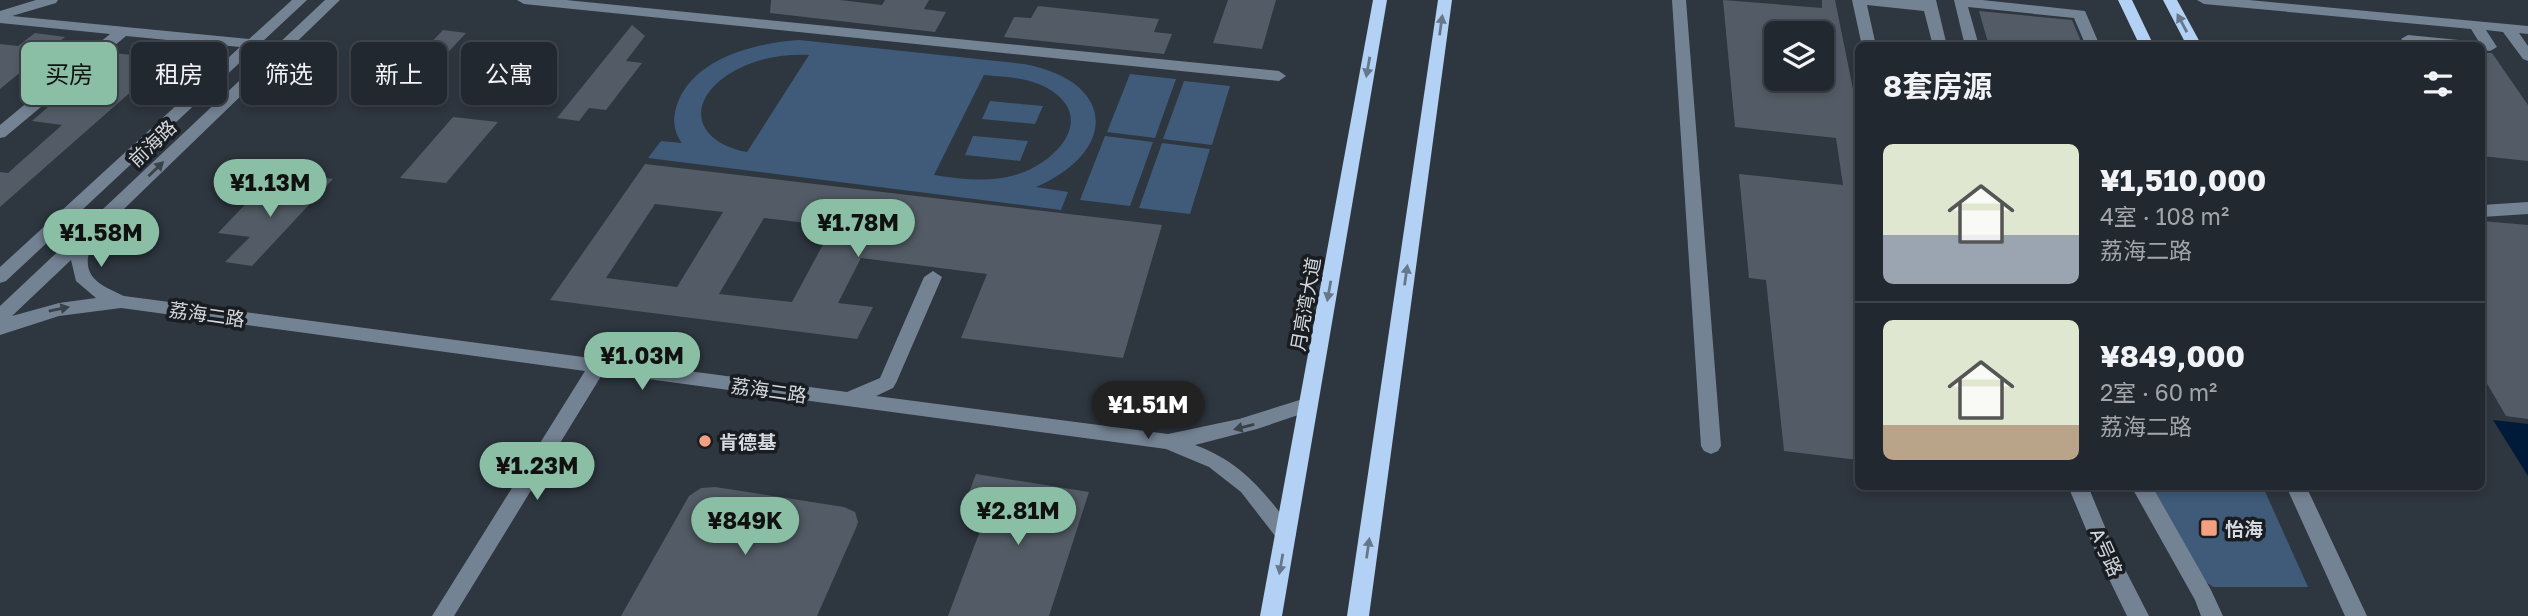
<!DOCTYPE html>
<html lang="zh">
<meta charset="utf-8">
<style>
body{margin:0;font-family:"Golos Text","Noto Sans SC",sans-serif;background:#2e343b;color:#f1f3f6;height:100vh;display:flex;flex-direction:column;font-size:26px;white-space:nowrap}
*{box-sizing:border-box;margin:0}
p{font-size:23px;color:#a2a6aa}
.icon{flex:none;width:38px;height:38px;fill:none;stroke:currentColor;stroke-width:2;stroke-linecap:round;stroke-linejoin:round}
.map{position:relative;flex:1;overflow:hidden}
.details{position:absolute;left:1855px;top:42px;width:630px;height:448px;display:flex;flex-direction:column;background:#22282f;border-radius:10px;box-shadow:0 4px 10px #0003,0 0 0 2px #3f444b}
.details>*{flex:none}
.banner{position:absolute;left:21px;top:42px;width:665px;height:63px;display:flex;gap:14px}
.controls{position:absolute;left:1764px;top:21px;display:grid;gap:14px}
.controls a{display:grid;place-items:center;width:70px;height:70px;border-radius:10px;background:#22282f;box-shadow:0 4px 10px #0003,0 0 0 2px #3f444b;font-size:35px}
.price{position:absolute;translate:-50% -60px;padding:0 16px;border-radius:24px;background:#8abfa5;color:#111;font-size:23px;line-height:46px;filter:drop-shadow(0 2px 4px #0008)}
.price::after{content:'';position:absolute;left:50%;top:42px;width:21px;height:16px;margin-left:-10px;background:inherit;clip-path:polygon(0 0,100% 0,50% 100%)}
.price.on{background:#222;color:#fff}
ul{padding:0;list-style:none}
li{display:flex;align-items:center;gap:21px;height:175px;padding:0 28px}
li+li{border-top:2px solid #3f444b}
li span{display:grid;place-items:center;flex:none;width:196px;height:140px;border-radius:10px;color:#555}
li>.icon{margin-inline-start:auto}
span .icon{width:84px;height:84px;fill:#fffc;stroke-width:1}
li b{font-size:30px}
h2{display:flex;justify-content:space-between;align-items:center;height:84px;padding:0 28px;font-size:30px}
.pill{padding:0 24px;border-radius:10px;background:#22282f;box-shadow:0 4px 10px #0003,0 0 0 2px #3f444b;font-size:24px;line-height:63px}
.pill.on{background:#8abfa5;color:#111}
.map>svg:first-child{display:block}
</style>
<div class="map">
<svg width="2528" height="616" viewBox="0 0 2528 616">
<rect width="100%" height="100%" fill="#2e363f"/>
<path fill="#3f5b79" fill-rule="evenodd" d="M799 40 1024 64C1116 81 1119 151 1036 187L1068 192 1061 210 648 158 661 141 682 143C673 131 672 117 678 102 696 57 757 43 799 40ZM809 55 747 152C690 141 686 97 736 70 758 58 783 54 809 55ZM984 75C1007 77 1033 78 1052 91 1098 122 1050 166 1015 175 988 183 961 179 934 175Z
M1130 74 1176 79 1155 138 1107 132Z
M1184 81 1230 86 1212 145 1163 139Z
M990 101 1043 106 1035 124 982 119Z
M973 136H974L1028 141 1020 161 965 155Z
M1105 136 1153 142 1130 206 1080 200Z
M1162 143 1210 149 1190 214 1139 208Z
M2151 487H2263L2308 587H2213L2206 582Z"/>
<path fill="#001b3a" d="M2493 420 2528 424V476Z"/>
<path fill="#535c66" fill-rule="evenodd" d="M771 0H840L882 5 885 0H929L924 9 946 12 935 32 770 13Z
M1228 0H1276L1262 49 1213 43Z
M1723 0 1822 8V0H1835L1858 114V460L1784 451 1766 280 1749 278 1739 174 1843 185 1836 138 1735 127ZM1776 33H1822V79H1776Z
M1038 6 1159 19 1154 32 1172 34 1164 54 1004 37 1014 17 1031 18Z
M1979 11 2072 20 2083 46H1989Z
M632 25 645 36 626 61 642 63 606 110 589 108 579 121 557 118Z
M443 30 466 33 402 102 377 99 397 79 369 76 397 46 425 49Z
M35 33 65 37 49 50 82 54 56 76 22 71 0 89V44L18 46Z
M151 49 176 52 0 207V172L8 173 62 125 32 121 105 57 113 53 142 56Z
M2482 53H2492L2528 105V161L2482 156Z
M453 117 498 122 446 183 400 178Z
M645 164 1162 225 1123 358 961 338 987 274 861 258 838 303 873 307 857 339 550 300ZM655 204 723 212 677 287 606 278ZM764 218 833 226 792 302 719 294Z
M307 175 333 179 252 266 225 262 250 237 218 233 254 195 285 199Z
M2482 221 2528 225V419L2506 416 2482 375Z
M976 474 1089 492 1049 616H948L986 515 962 511Z
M715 487 844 507 855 512 858 522 856 528 817 616H621L689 496 701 488Z"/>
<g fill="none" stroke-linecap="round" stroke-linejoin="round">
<path fill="#748394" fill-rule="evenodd" d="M36 0H58L56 3 12 16 249 39 292 0H307L6 281 0 283V267L240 47 126 36 5 137 0 138V125L110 34 0 23V11Z
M325 0H340L95 237C94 244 89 251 88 258 85 281 108 288 124 296L847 392 880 378 924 277 933 271 942 277 896 383 893 388 876 396 1168 434 1239 419 1309 397 1316 399 1318 404 1316 409 1257 429 1195 445C1243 463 1262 490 1293 529L1296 535 1293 541 1286 544 1279 541 1241 492 1209 467 1166 449 603 373 454 616H432L585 371 121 308 59 316 0 335V306ZM71 260 76 281 96 298 59 303 12 316Z
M517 0H566L1279 71 1286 76 1279 81 524 4Z
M1672 0H1686L1721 446 1718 451 1711 454 1704 451 1701 446Z
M1852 0H1936L1947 46H1933L1924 11 1867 5 1876 46H1862Z
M1954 0H1982L2085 11 2100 46H2086L2074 18 1968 7 1979 46H1965Z
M2197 0H2249L2528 26V34L2519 33 2528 46V61L2523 59 2503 32 2486 30 2497 47 2490 51 2482 50V46C2463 46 2414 50 2401 39L2408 35 2479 42 2471 29 2204 4Z
M2528 202V214L2482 217V205Z
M2068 486H2088L2112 544 2149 616H2127L2093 546Z
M2131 486H2152L2211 590 2223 616H2201L2195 600Z
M2286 486H2306L2367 616H2345Z"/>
<path fill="#b2d1f4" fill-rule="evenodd" d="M1373 0H1387L1282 616H1260Z
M1438 0H1452L1369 616H1347Z
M2118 0H2132L2154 46H2140Z
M2163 0H2177L2202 46H2187Z"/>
</g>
<defs><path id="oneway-solid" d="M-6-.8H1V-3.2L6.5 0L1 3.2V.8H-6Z" transform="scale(1.75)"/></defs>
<g fill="#66778a">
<use href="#oneway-solid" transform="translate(2182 23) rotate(-118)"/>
<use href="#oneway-solid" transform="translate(1441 25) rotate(-82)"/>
<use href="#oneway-solid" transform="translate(1368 67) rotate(100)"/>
<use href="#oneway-solid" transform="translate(1406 275) rotate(-82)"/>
<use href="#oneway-solid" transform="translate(1329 291) rotate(100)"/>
<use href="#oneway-solid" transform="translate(1368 548) rotate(-82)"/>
<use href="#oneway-solid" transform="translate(1281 564) rotate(100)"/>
</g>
<g fill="#394149">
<use href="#oneway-solid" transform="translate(156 169) rotate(-44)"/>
<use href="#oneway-solid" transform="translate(59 309) rotate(-12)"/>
<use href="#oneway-solid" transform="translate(1244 427) rotate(166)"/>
</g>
<g fill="#f3a081" stroke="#191d21" stroke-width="2.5">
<circle cx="705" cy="441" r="7"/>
<rect x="2200" y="519" width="18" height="18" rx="3.5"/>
</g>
<g text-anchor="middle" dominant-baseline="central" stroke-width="7" stroke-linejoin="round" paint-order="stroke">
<g font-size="19" fill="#d4d9df" stroke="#191d21">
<text transform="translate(152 143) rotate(-44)">前海路</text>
<text transform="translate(1305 304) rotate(-80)">月亮湾大道</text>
<text transform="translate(207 314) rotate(8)">荔海二路</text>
<text transform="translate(769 390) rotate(8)">荔海二路</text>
<text transform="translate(2107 552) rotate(66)">A号路</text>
</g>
<g font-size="19" font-weight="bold" fill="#d4d9df" stroke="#191d21" text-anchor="start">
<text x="719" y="441">肯德基</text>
<text x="2225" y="528">怡海</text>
</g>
</g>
</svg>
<div class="controls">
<a><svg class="icon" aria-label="layers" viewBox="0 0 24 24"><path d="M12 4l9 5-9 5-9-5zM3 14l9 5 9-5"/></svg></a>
</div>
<b class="price" style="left:270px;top:219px">¥1.13M</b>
<b class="price" style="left:858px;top:259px">¥1.78M</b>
<b class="price" style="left:101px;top:269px">¥1.58M</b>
<b class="price" style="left:642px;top:392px">¥1.03M</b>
<b class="price on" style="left:1148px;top:441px">¥1.51M</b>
<b class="price" style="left:537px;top:502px">¥1.23M</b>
<b class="price" style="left:1018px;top:547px">¥2.81M</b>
<b class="price" style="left:745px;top:557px">¥849K</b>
<div class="banner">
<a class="pill on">买房</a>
<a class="pill">租房</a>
<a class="pill">筛选</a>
<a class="pill">新上</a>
<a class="pill">公寓</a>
</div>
<section class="details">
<h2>8套房源<svg class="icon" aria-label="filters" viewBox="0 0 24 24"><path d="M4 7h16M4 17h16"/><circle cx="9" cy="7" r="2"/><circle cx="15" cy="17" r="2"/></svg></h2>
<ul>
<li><span style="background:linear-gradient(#dfe7d0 65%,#9aa5b1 0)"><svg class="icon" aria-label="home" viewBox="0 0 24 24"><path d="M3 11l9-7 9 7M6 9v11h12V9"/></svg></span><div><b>¥1,510,000</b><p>4室 · 108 m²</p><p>荔海二路</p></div></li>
<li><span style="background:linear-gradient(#dfe7d0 75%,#b9a48a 0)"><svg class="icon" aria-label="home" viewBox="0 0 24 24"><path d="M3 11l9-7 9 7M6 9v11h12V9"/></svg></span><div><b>¥849,000</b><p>2室 · 60 m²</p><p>荔海二路</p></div></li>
</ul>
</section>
</div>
